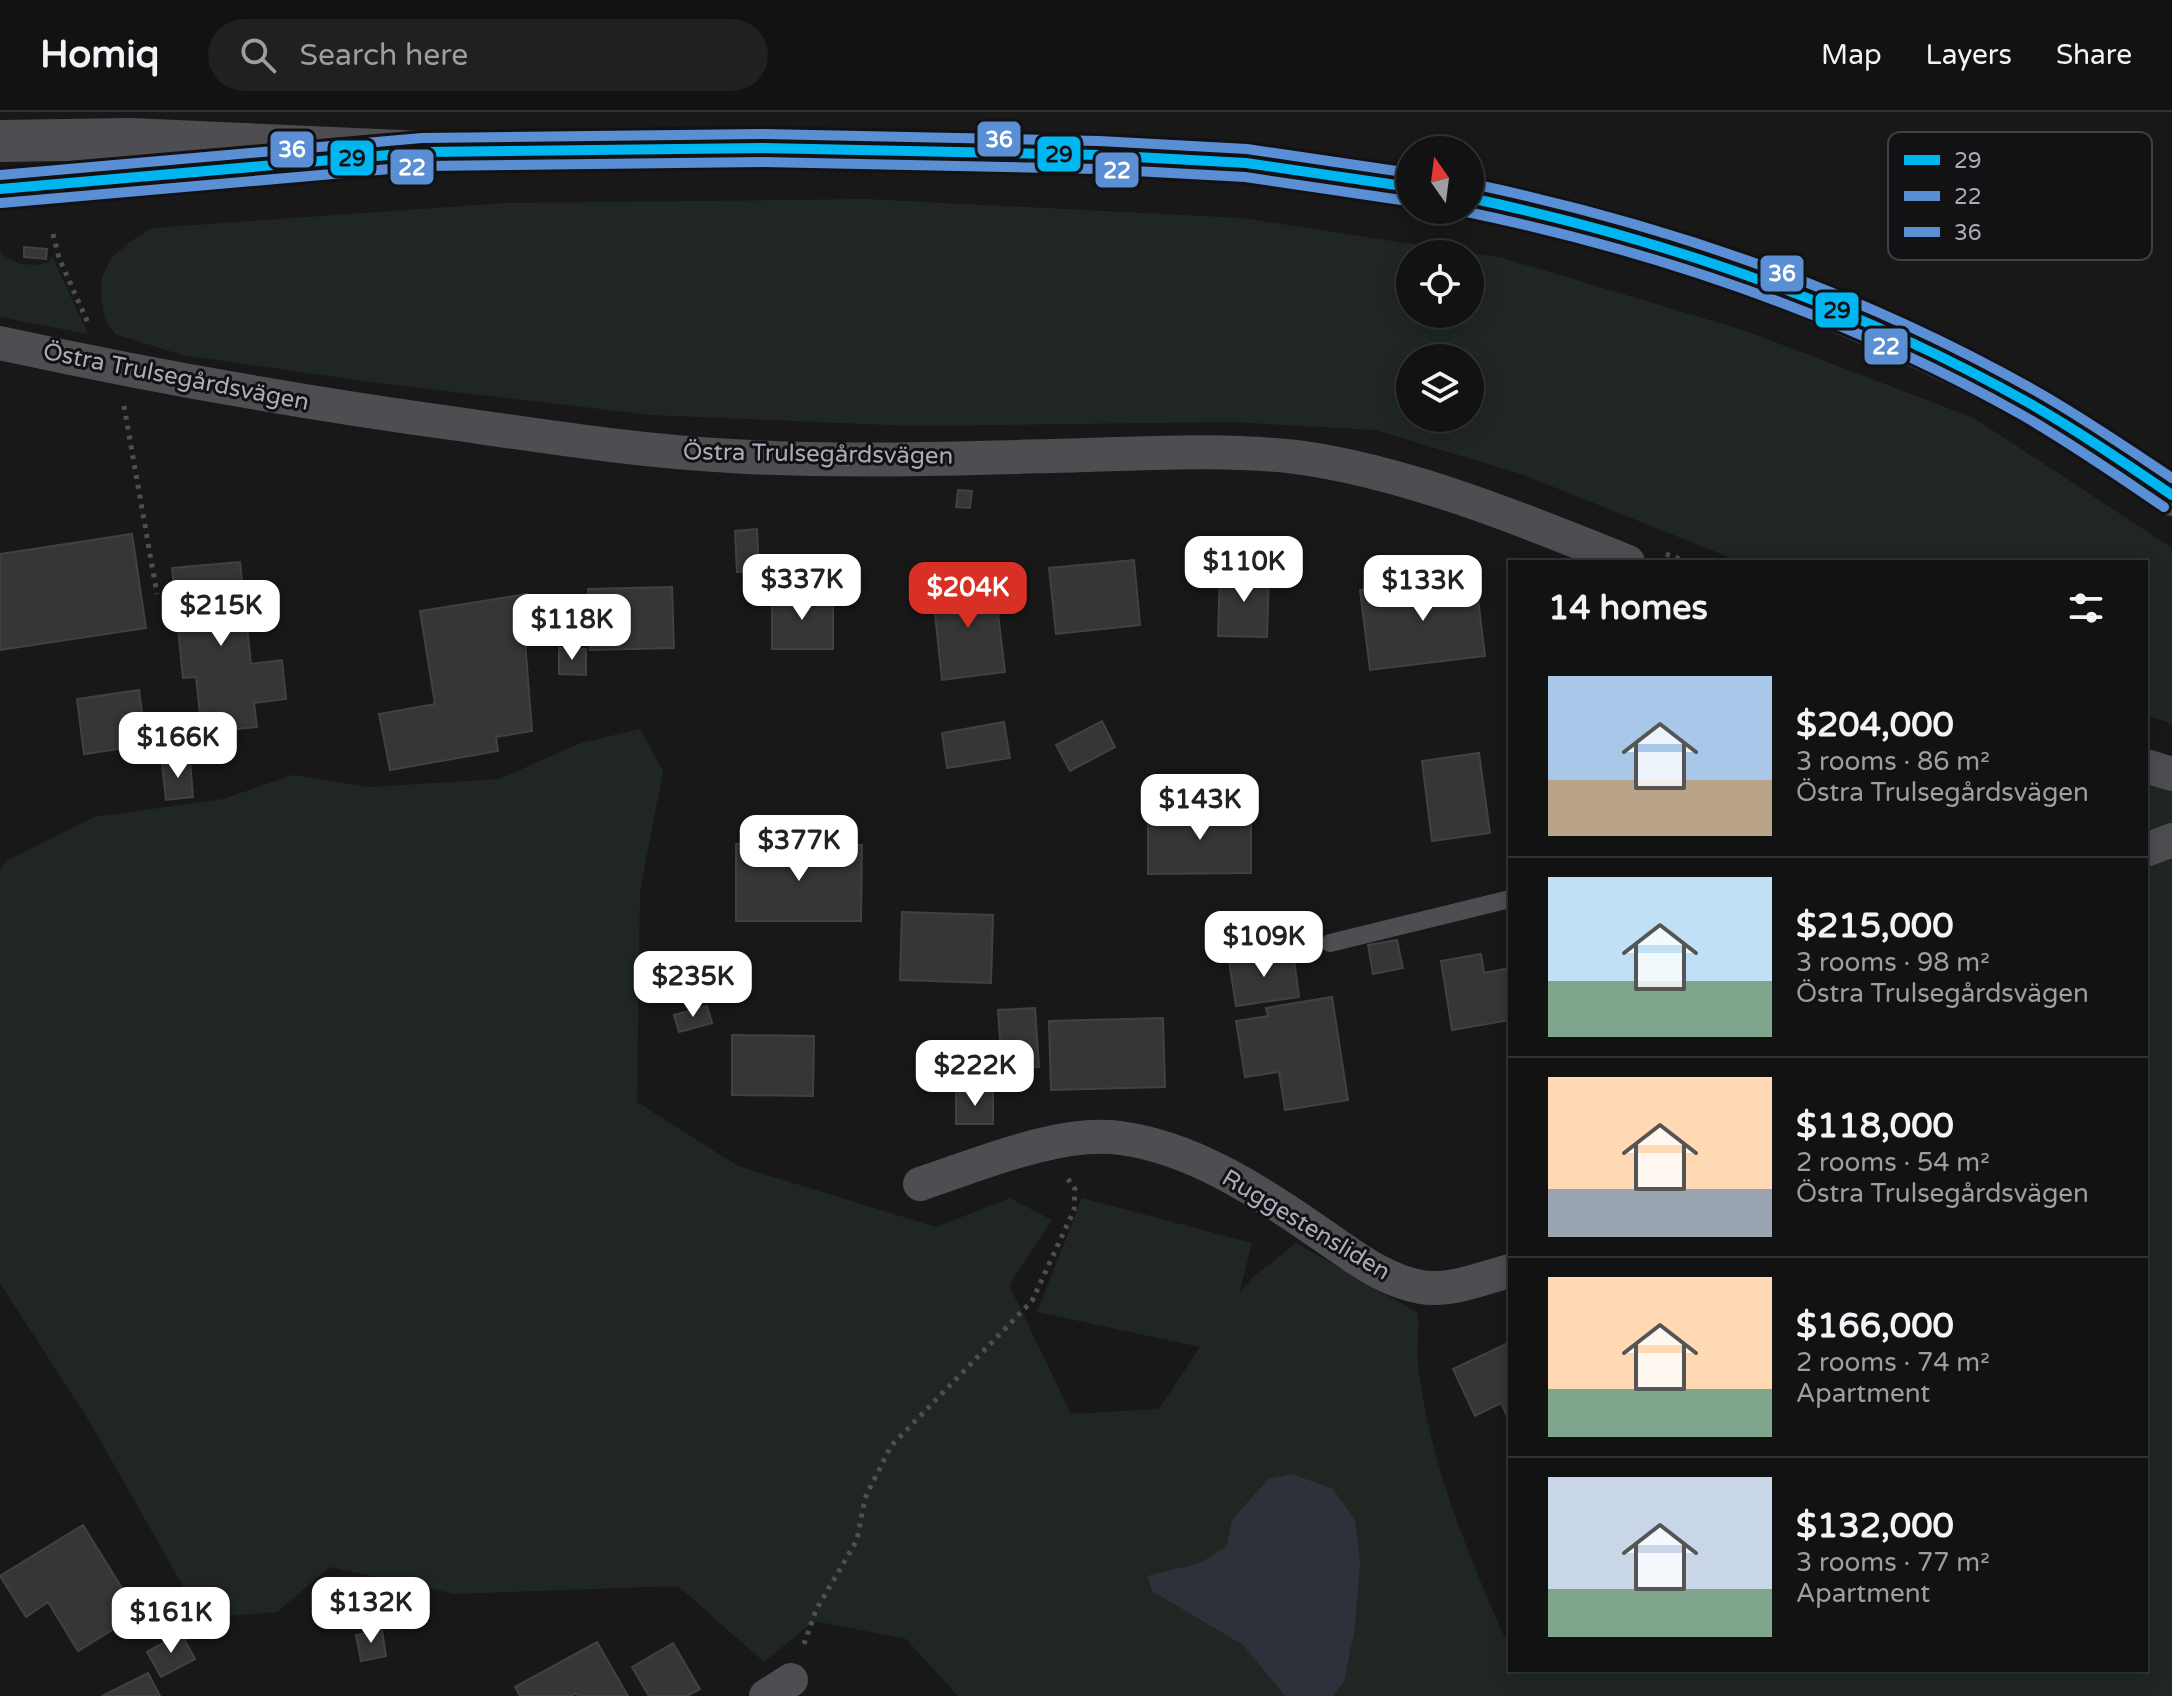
<!DOCTYPE html>
<meta charset="utf-8">
<style>
body{margin:0;font-family:"Varela Round",sans-serif;background:#1f2020;color:#f1f3f6;height:100vh;display:flex;flex-direction:column;font-size:30px;white-space:nowrap}
*{box-sizing:border-box;margin:0}
p{font-size:26px;color:#9c9e9f}
.icon{flex:none;width:44px;height:44px;fill:none;stroke:currentColor;stroke-width:2;stroke-linecap:round;stroke-linejoin:round}
.map{position:relative;flex:1;overflow:hidden}
.panel{position:absolute;left:1508px;top:448px;width:640px;height:1112px;display:flex;flex-direction:column;background:#121212;border-radius:0px;box-shadow:0 4px 20px #0003,0 0 0 2px #313232}
.panel>*{flex:none}
.needle{width:52px;rotate:346deg}
.controls{position:absolute;left:1396px;top:24px;display:grid;gap:16px}
.controls a{display:grid;place-items:center;width:88px;height:88px;border-radius:50%;background:#121212;box-shadow:0 4px 20px #0003,0 0 0 2px #313232;font-size:40px}
.price{position:absolute;translate:-50% -68px;padding:0 18px;border-radius:16px;background:#fff;color:#222;font-size:26px;line-height:52px;filter:drop-shadow(0 2px 4px #0008)}
.price::after{content:'';position:absolute;left:50%;top:48px;width:24px;height:18px;margin-left:-12px;background:inherit;clip-path:polygon(0 0,100% 0,50% 100%)}
.price.on{background:#d93025;color:#fff}
ul{padding:0;list-style:none}
li{display:flex;align-items:center;gap:24px;height:200px;padding:0 40px}
li+li{border-top:2px solid #313232}
li span{display:grid;place-items:center;flex:none;width:224px;height:160px;border-radius:0px;color:#555}
li>.icon{margin-inline-start:auto}
span .icon{width:96px;height:96px;fill:#fffc;stroke-width:1}
li b{font-size:34px}
h2{display:flex;justify-content:space-between;align-items:center;height:96px;padding:0 40px;font-size:34px}
header{display:flex;align-items:center;gap:48px;box-sizing:border-box;height:112px;padding:0 40px;background:#121212;border-bottom:2px solid #313232}
header strong{font-size:38px}
nav{display:flex;gap:44px;margin-inline-start:auto;font-size:28px}
.search{width:560px;height:72px;background:#1f2020;display:flex;align-items:center;gap:20px;box-sizing:border-box;padding:0 28px;border-radius:44px;color:#9c9e9f;font-size:30px}
.map>svg:first-child{display:block}
</style>
<header>
<strong>Homiq</strong>
<div class="search"><svg class="icon" aria-label="search" viewBox="0 0 24 24"><circle cx="10" cy="10" r="6"/><path d="M15 15l6 6"/></svg>Search here</div>
<nav><a>Map</a><a>Layers</a><a>Share</a></nav>
</header>
<div class="map">
<svg width="2172" height="1584" viewBox="0 0 2172 1584">
<rect width="100%" height="100%" fill="#181818"/>
<path fill="#202722" fill-rule="evenodd" d="M866 87 1243 106 1503 146 1746 219 1974 306 2172 436V612L2146 603V450H1741L1521 362 1375 318 1229 310 913 314 652 303 377 271 182 243 115 222 105 207 101 184 102 165 111 146 131 129 152 116 506 91ZM1470 142V202H1410V142ZM1410 246H1470V306H1410Z
M0 139C10 152 33 156 49 150L52 144 88 222 0 205Z
M640 617 663 659 640 779 637 990 738 1054 936 1115 1010 1086 1052 1108 1009 1173 1071 1302 1159 1297 1200 1235 1037 1200 1082 1086 1252 1131 1239 1182 1252 1166 1296 1131 1418 1201C1419 1223 1416 1247 1420 1268 1433 1358 1468 1442 1504 1524L1510 1528V1558H2146V668L2172 674V1584H958L906 1527 814 1509 764 1550 678 1474 455 1482 330 1455 277 1500 201 1506 91 1312 0 1171V757L8 748 94 705 223 687 293 663 369 675 499 667 581 631Z"/>
<path fill="#2c313a" d="M1292 1362 1333 1377 1355 1408 1360 1450 1355 1515 1344 1570 1333 1584H1285L1243 1533 1152 1479 1147 1464 1200 1451 1227 1434 1232 1408 1252 1385 1269 1367Z"/>
<path fill="#363637" stroke="#414144" stroke-width="2" d="M24 135 47 137 46 147 24 145Z
M958 378 972 379 970 396 956 395Z
M757 417 759 459 737 460 735 419Z
M132 422 146 516 0 538V442Z
M1134 448 1140 513 1056 522 1049 456Z
M240 450 251 552 282 548 286 587 254 591 257 615 202 621 196 565 183 566 172 456Z
M1220 460 1269 461 1267 525 1218 524Z
M1475 463 1485 544 1370 558 1360 478Z
M994 468 1005 560 942 568 932 474Z
M672 475 674 536 590 538 588 477Z
M527 482 524 516 532 619 496 625 498 639 390 658 379 602 435 592 420 499Z
M772 483H833V537H772Z
M559 536 586 537V563L559 562Z
M139 578 146 633 84 642 77 587Z
M1102 609 1115 635 1070 659 1056 633Z
M1004 610 1010 646 947 656 942 621Z
M1479 641 1490 721 1432 729 1422 649Z
M190 649 193 685 166 688 162 652Z
M1251 699V761L1148 762V700Z
M736 732 862 733 861 809H736Z
M902 800 993 803 991 871 900 868Z
M1294 800 1298 829 1244 835 1240 806Z
M1397 828 1403 856 1373 862 1368 833Z
M1293 840 1299 885 1236 894 1229 849Z
M1481 842 1484 861 1510 856V908L1452 918 1441 849Z
M1332 885 1348 988 1285 998 1279 960 1245 965 1236 909 1268 904 1266 896Z
M707 894 712 911 679 920 674 903Z
M1035 896 1039 955 1002 957 998 898Z
M1163 906 1165 975 1051 978 1049 909Z
M732 923 814 924 813 984 732 983Z
M993 980V1012H956V981Z
M1510 1230V1310L1501 1291 1475 1304 1453 1257Z
M83 1413 138 1502 78 1539 48 1490 26 1505 0 1464Z
M382 1518 386 1544 361 1549 356 1523Z
M181 1521 195 1547 161 1565 147 1540Z
M597 1530 628 1584H578L576 1581 571 1584H520L515 1575Z
M673 1531 700 1577 687 1584H649L632 1555Z
M148 1561 160 1584H102Z"/>
<g fill="none" stroke-linecap="round" stroke-linejoin="round">
<path stroke="#4f4f53" stroke-width="5" stroke-dasharray="4 6" stroke-linecap="butt" d="M53 122 59 146 88 211
M124 294 157 482
M1666 442 1688 450
M804 1532 816 1498 857 1428 865 1386 891 1334 1032 1189 1074 1098 1075 1077 1068 1067"/>
<path stroke="#4e4e52" stroke-width="18" d="M1330 831 1510 787"/>
<path stroke="#4e4e52" stroke-width="34" d="M0 231C152 264 304 291 458 312 549 325 639 339 731 344 850 351 969 346 1088 343 1157 341 1227 337 1296 345 1404 359 1527 409 1628 450
M2146 654 2172 662
M2146 738 2172 728
M920 1072C978 1053 1058 1018 1120 1026 1191 1035 1257 1078 1315 1118 1348 1140 1381 1168 1421 1175 1450 1180 1482 1166 1510 1159
M766 1584 791 1568"/>
<path stroke="#4e4e52" stroke-width="42" d="M0 29 130 27 423 40 763 36 1099 43 1246 51 1410 75
M0 77 262 55
M1470 86C1658 121 1837 191 2007 279 2064 309 2118 347 2172 383"/>
<defs>
<path id="bus-1" d="M0 77 423 40 763 36 1099 43 1246 51 1410 75
M1470 86C1664 127 1855 193 2029 291 2078 319 2125 351 2172 383"/>
<path id="bus-2" d="M1 91 424 54 763 50 1098 57 1245 65 1408 89
M1467 100C1660 140 1850 206 2022 303 2071 331 2117 363 2164 395"/>
<path id="bus-3" d="M0 63 422 26 763 22 1099 29 1247 37 1410 61
M1473 72C1668 113 1860 180 2034 278 2082 305 2127 336 2172 366"/>
</defs>
<use href="#bus-1" stroke="#121214" stroke-width="16"/>
<use href="#bus-2" stroke="#121214" stroke-width="16"/>
<use href="#bus-3" stroke="#121214" stroke-width="16"/>
<use href="#bus-1" stroke="#00b6f1" stroke-width="10"/>
<use href="#bus-2" stroke="#5a8fd5" stroke-width="10"/>
<use href="#bus-3" stroke="#5a8fd5" stroke-width="10"/>
</g>
<g text-anchor="middle" dominant-baseline="central" stroke-width="6" stroke-linejoin="round" paint-order="stroke">
<g font-size="24" fill="#aaacb9" stroke="#121214">
<text transform="translate(176 265) rotate(11)">Östra Trulsegårdsvägen</text>
<text transform="translate(818 342) rotate(1)">Östra Trulsegårdsvägen</text>
<text transform="translate(1306 1113) rotate(31)">Ruggestensliden</text>
</g>
</g>
<rect x="1888" y="20" width="264" height="128" rx="12" fill="#121214" stroke="#404046" stroke-width="2"/>
<rect x="1904" y="43" width="36" height="10" fill="#00b6f1"/>
<rect x="1904" y="79" width="36" height="10" fill="#5a8fd5"/>
<rect x="1904" y="115" width="36" height="10" fill="#5a8fd5"/>
<g font-size="22" fill="#aaacb9">
<text x="1954" y="56">29</text>
<text x="1954" y="92">22</text>
<text x="1954" y="128">36</text>
</g>
<g stroke="#121214" stroke-width="3">
<rect x="976" y="8" width="46" height="38" rx="8" fill="#5a8fd5"/>
<rect x="269" y="18" width="46" height="39" rx="8" fill="#5a8fd5"/>
<rect x="1036" y="23" width="46" height="38" rx="8" fill="#00b6f1"/>
<rect x="329" y="27" width="46" height="38" rx="8" fill="#00b6f1"/>
<rect x="389" y="36" width="46" height="38" rx="8" fill="#5a8fd5"/>
<rect x="1094" y="39" width="46" height="38" rx="8" fill="#5a8fd5"/>
<rect x="1759" y="142" width="46" height="39" rx="8" fill="#5a8fd5"/>
<rect x="1814" y="179" width="46" height="38" rx="8" fill="#00b6f1"/>
<rect x="1863" y="215" width="46" height="39" rx="8" fill="#5a8fd5"/>
</g>
<g font-size="22" text-anchor="middle" font-weight="bold" fill="#fff">
<text x="999" y="35">36</text>
<text x="292" y="45">36</text>
<text x="412" y="63">22</text>
<text x="1117" y="66">22</text>
<text x="1782" y="169">36</text>
<text x="1886" y="242">22</text>
</g>
<g font-size="22" text-anchor="middle" font-weight="bold" fill="#111">
<text x="1059" y="50">29</text>
<text x="352" y="54">29</text>
<text x="1837" y="206">29</text>
</g>
</svg>
<div class="controls">
<a><svg class="needle" viewBox="-14 -14 28 28"><path d="M0-13l5 13h-10z" fill="#e53935"/><path d="M0 13l5-13h-10z" fill="#9c9e9f"/></svg></a>
<a><svg class="icon" aria-label="locate" viewBox="0 0 24 24"><circle cx="12" cy="12" r="6"/><path d="M12 2v4M12 18v4M2 12h4M18 12h4"/></svg></a>
<a><svg class="icon" aria-label="layers" viewBox="0 0 24 24"><path d="M12 4l9 5-9 5-9-5zM3 14l9 5 9-5"/></svg></a>
</div>
<b class="price" style="left:1244px;top:492px">$110K</b>
<b class="price" style="left:802px;top:510px">$337K</b>
<b class="price" style="left:1423px;top:511px">$133K</b>
<b class="price on" style="left:968px;top:518px">$204K</b>
<b class="price" style="left:221px;top:536px">$215K</b>
<b class="price" style="left:572px;top:550px">$118K</b>
<b class="price" style="left:178px;top:668px">$166K</b>
<b class="price" style="left:1200px;top:730px">$143K</b>
<b class="price" style="left:799px;top:771px">$377K</b>
<b class="price" style="left:1264px;top:867px">$109K</b>
<b class="price" style="left:693px;top:907px">$235K</b>
<b class="price" style="left:975px;top:996px">$222K</b>
<b class="price" style="left:371px;top:1533px">$132K</b>
<b class="price" style="left:171px;top:1543px">$161K</b>
<section class="panel">
<h2>14 homes<svg class="icon" aria-label="filters" viewBox="0 0 24 24"><path d="M4 7h16M4 17h16"/><circle cx="9" cy="7" r="2"/><circle cx="15" cy="17" r="2"/></svg></h2>
<ul>
<li><span style="background:linear-gradient(#a9c7e8 65%,#b9a48a 0)"><svg class="icon" aria-label="home" viewBox="0 0 24 24"><path d="M3 11l9-7 9 7M6 9v11h12V9"/></svg></span><div><b>$204,000</b><p>3 rooms · 86 m²</p><p>Östra Trulsegårdsvägen</p></div></li>
<li><span style="background:linear-gradient(#bfe0f5 65%,#7fa58c 0)"><svg class="icon" aria-label="home" viewBox="0 0 24 24"><path d="M3 11l9-7 9 7M6 9v11h12V9"/></svg></span><div><b>$215,000</b><p>3 rooms · 98 m²</p><p>Östra Trulsegårdsvägen</p></div></li>
<li><span style="background:linear-gradient(#ffd9b3 70%,#9aa5b1 0)"><svg class="icon" aria-label="home" viewBox="0 0 24 24"><path d="M3 11l9-7 9 7M6 9v11h12V9"/></svg></span><div><b>$118,000</b><p>2 rooms · 54 m²</p><p>Östra Trulsegårdsvägen</p></div></li>
<li><span style="background:linear-gradient(#ffd9b3 70%,#7fa58c 0)"><svg class="icon" aria-label="home" viewBox="0 0 24 24"><path d="M3 11l9-7 9 7M6 9v11h12V9"/></svg></span><div><b>$166,000</b><p>2 rooms · 74 m²</p><p>Apartment</p></div></li>
<li><span style="background:linear-gradient(#c9d6e8 70%,#7fa58c 0)"><svg class="icon" aria-label="home" viewBox="0 0 24 24"><path d="M3 11l9-7 9 7M6 9v11h12V9"/></svg></span><div><b>$132,000</b><p>3 rooms · 77 m²</p><p>Apartment</p></div></li>
</ul>
</section>
</div>
